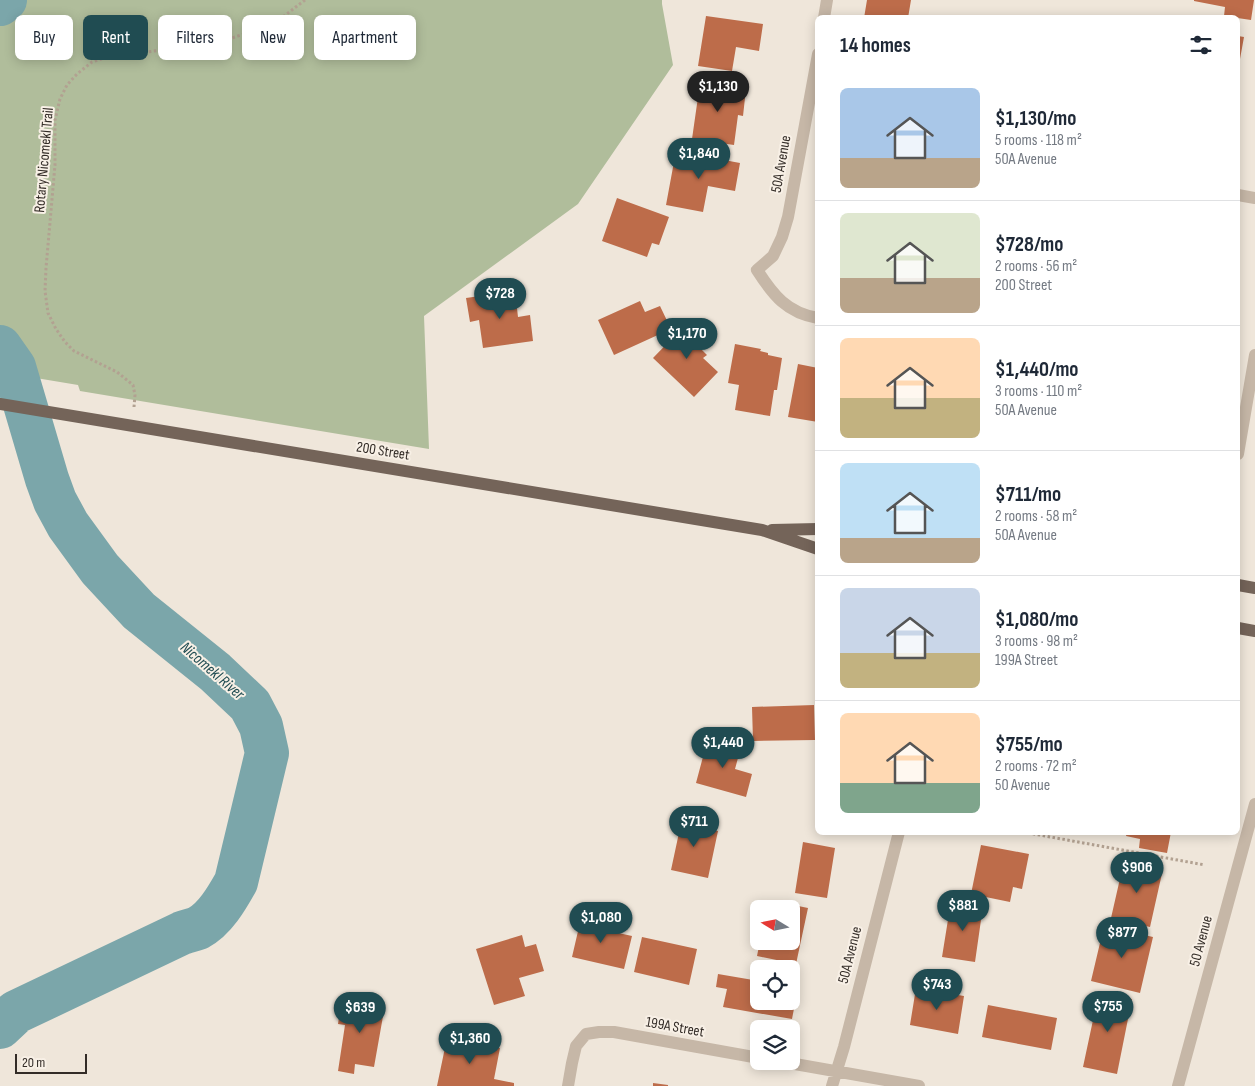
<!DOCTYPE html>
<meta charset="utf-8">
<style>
body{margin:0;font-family:"Sofia Sans Condensed",sans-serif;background:#f2f2f3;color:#1f2937;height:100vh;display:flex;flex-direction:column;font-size:19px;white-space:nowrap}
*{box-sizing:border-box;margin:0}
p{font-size:16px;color:#747a83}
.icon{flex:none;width:28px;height:28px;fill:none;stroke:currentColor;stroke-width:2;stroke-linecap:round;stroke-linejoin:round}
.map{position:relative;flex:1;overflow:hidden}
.drawer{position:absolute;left:815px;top:15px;width:425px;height:820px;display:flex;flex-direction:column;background:#fff;border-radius:8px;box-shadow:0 2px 12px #0003}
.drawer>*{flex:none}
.top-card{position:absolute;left:15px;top:15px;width:475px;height:45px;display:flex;gap:10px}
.needle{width:32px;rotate:280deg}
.fabs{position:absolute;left:750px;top:900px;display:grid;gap:10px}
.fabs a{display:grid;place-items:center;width:50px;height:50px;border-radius:8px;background:#fff;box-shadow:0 2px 12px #0003;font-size:25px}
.scale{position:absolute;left:15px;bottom:12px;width:72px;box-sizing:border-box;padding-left:5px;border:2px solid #332c27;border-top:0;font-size:14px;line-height:18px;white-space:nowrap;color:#332c27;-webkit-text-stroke:4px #f8f0e6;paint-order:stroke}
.price{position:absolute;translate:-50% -42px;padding:0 11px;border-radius:18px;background:#204c52;color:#fff;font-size:16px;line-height:32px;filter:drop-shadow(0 1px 2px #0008)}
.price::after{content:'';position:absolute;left:50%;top:30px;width:15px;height:11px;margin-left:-8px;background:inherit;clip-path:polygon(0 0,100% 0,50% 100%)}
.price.on{background:#222;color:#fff}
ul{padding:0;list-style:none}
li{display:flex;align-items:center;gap:15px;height:125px;padding:0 25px}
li+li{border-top:1px solid #e0e1e3}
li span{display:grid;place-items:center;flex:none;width:140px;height:100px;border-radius:8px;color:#555}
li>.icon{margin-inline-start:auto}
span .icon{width:60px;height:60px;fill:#fffc;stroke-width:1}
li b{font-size:21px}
h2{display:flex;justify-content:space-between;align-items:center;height:60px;padding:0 25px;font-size:21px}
.pill{padding:0 18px;border-radius:8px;background:#fff;box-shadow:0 2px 12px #0003;font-size:18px;line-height:45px}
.pill.on{background:#204c52;color:#fff}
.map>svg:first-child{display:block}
</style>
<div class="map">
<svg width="1255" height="1086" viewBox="0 0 1255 1086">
<rect width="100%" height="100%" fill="#efe6da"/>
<path fill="#b0bd9b" d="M0 0H662V4L673 65 578 204 424 316 429 449 80 391 78 385 0 372Z"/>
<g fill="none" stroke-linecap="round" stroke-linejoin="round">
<path stroke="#7ba6aa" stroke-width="44" d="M0 4 5 0
M0 347 14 367 47 479 55 501 68 525 100 569 139 611 215 672 250 705 261 726 267 753 236 882C227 898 215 919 198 928 193 930 187 931 182 933L16 1012 0 1027"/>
</g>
<path fill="#bd6c4a" d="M867 0H911L908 18H864Z
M1194 0H1254L1251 20 1224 16 1225 7 1194 1Z
M706 16 763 24 759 51 736 47 732 71 698 66Z
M1238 36 1244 37 1238 70Z
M700 83 746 89 743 116 738 115 734 145 692 139Z
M676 151 740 163 735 191 708 186 703 212 666 205Z
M617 198 669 217 659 245 652 243 647 257 602 241Z
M515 291 518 317 530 315 533 341 483 348 479 320 470 322 466 298Z
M640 301 645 312 660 306 671 329 614 355 598 320Z
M689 321 709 341 701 349 707 355 703 358 718 372 694 397 653 358Z
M735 344 761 349 760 351 768 353V355L782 358 777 390H774L770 416 735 410 739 385 728 383Z
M798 364 818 368V422L788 417Z
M814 705 815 740 753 741 752 707Z
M708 738 741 747 735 769 752 774 746 797 696 783Z
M683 814 702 818 700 828 718 831 708 878 671 870Z
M1127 832H1171L1167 853 1139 848 1140 839 1126 836Z
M803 842 835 848 827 898 795 893Z
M981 845 1029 854 1022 889 1013 887 1010 902 971 894Z
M1124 861 1163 869 1150 927 1111 918Z
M769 900 808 908 796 964 757 956 760 941H791V909H767Z
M951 901 983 906 975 962 942 957Z
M582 914 598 917 596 928 632 936 624 969 572 957Z
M1104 926 1153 937 1140 993 1091 981Z
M522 935 525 947 536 944 544 971 519 978 525 996 494 1005 476 949Z
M642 937 697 949 689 985 634 972Z
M718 974 759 981V1001H791V987L798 988 792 1019 723 1007 727 989 716 987Z
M916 988 964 996 958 1034 910 1025Z
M1099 992 1132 999 1117 1074 1083 1067Z
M342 998 385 1005 374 1067 355 1064 354 1074 338 1071 345 1025 338 1024Z
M988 1005 1057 1018 1051 1050 982 1037Z
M447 1038 500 1048 494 1079 514 1083V1086H437Z
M653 1083 668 1085V1086H653Z"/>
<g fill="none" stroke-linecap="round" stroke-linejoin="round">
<path stroke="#b2a191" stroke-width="3" stroke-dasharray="2.5 2.5" stroke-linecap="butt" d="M134 407 135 395 133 385 117 372 74 351 65 342 56 329 48 313 45 291 46 268 55 165V120L60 99 67 85 77 74 92 62 108 57 193 46 226 40 259 29 284 16 305 0
M1023 832 1205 865"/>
<path stroke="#c6b7a7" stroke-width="12" d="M824 18 827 0
M818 54 788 217 782 237 773 256 757 270C773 295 787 313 818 318
M1238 195 1255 198
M1238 454 1255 355
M778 1061 919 1086
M568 1086 572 1063 576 1046 586 1034 599 1032H614L759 1058
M832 1086 844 1047 899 832
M1178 1086 1255 804"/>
<path stroke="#746459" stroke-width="12" d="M0 404 762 530 818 549
M772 530 818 529
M1238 585 1255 588
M1238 628 1255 631"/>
</g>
<g text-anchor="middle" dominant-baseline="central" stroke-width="4" stroke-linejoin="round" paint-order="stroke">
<g font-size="15" fill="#332c27" stroke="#f8f0e6">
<text transform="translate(44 160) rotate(-85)">Rotary Nicomekl Trail</text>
<text transform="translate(781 164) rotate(-80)">50A Avenue</text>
<text transform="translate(383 451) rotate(9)">200 Street</text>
<text transform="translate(1201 941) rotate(-75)">50 Avenue</text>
<text transform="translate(850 955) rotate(-76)">50A Avenue</text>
<text transform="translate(675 1027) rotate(10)">199A Street</text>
</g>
<g font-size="16" font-style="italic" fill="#204c52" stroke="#f8f0e6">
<text transform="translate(212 671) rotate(41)">Nicomekl River</text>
</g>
</g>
</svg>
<div class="fabs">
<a><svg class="needle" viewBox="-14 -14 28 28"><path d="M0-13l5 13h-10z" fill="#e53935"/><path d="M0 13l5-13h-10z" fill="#747a83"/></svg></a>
<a><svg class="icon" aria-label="locate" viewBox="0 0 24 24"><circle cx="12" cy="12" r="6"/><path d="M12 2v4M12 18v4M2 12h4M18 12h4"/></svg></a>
<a><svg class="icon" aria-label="layers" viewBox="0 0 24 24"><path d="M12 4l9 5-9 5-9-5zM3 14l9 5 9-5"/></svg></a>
</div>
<div class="scale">20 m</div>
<b class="price on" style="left:718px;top:113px">$1,130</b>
<b class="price" style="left:699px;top:180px">$1,840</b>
<b class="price" style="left:500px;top:320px">$728</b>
<b class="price" style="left:687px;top:360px">$1,170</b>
<b class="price" style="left:723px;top:769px">$1,440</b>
<b class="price" style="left:694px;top:848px">$711</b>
<b class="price" style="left:1137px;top:894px">$906</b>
<b class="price" style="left:963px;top:932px">$881</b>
<b class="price" style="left:601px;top:944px">$1,080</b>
<b class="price" style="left:1122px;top:959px">$877</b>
<b class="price" style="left:937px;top:1011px">$743</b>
<b class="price" style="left:1108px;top:1033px">$755</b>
<b class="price" style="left:360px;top:1034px">$639</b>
<b class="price" style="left:470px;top:1065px">$1,360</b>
<div class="top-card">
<a class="pill">Buy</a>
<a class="pill on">Rent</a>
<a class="pill">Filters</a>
<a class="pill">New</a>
<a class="pill">Apartment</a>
</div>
<section class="drawer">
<h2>14 homes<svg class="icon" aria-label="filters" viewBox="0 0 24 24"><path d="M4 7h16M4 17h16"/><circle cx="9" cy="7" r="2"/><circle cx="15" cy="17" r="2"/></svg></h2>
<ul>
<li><span style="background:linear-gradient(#a9c7e8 70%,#b9a48a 0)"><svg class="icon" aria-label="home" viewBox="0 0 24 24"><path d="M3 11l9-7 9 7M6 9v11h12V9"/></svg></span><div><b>$1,130/mo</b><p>5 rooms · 118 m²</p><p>50A Avenue</p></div></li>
<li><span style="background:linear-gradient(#dfe7d0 65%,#b9a48a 0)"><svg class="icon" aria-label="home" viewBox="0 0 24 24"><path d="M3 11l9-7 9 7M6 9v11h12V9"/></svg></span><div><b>$728/mo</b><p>2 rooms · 56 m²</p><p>200 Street</p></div></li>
<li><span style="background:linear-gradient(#ffd9b3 60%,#c2b280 0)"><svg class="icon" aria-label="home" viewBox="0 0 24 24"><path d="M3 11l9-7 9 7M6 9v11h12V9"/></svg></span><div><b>$1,440/mo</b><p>3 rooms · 110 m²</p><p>50A Avenue</p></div></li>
<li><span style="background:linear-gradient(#bfe0f5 75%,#b9a48a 0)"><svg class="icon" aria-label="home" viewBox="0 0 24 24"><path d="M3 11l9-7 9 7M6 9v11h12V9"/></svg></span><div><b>$711/mo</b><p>2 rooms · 58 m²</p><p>50A Avenue</p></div></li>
<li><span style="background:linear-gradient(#c9d6e8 65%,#c2b280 0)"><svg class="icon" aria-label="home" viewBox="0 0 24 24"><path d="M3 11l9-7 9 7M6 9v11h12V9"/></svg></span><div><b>$1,080/mo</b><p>3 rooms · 98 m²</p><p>199A Street</p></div></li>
<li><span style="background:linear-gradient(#ffd9b3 70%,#7fa58c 0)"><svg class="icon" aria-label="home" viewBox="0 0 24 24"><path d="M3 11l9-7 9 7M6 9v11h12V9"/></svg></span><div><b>$755/mo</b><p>2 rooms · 72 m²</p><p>50 Avenue</p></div></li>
</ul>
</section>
</div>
